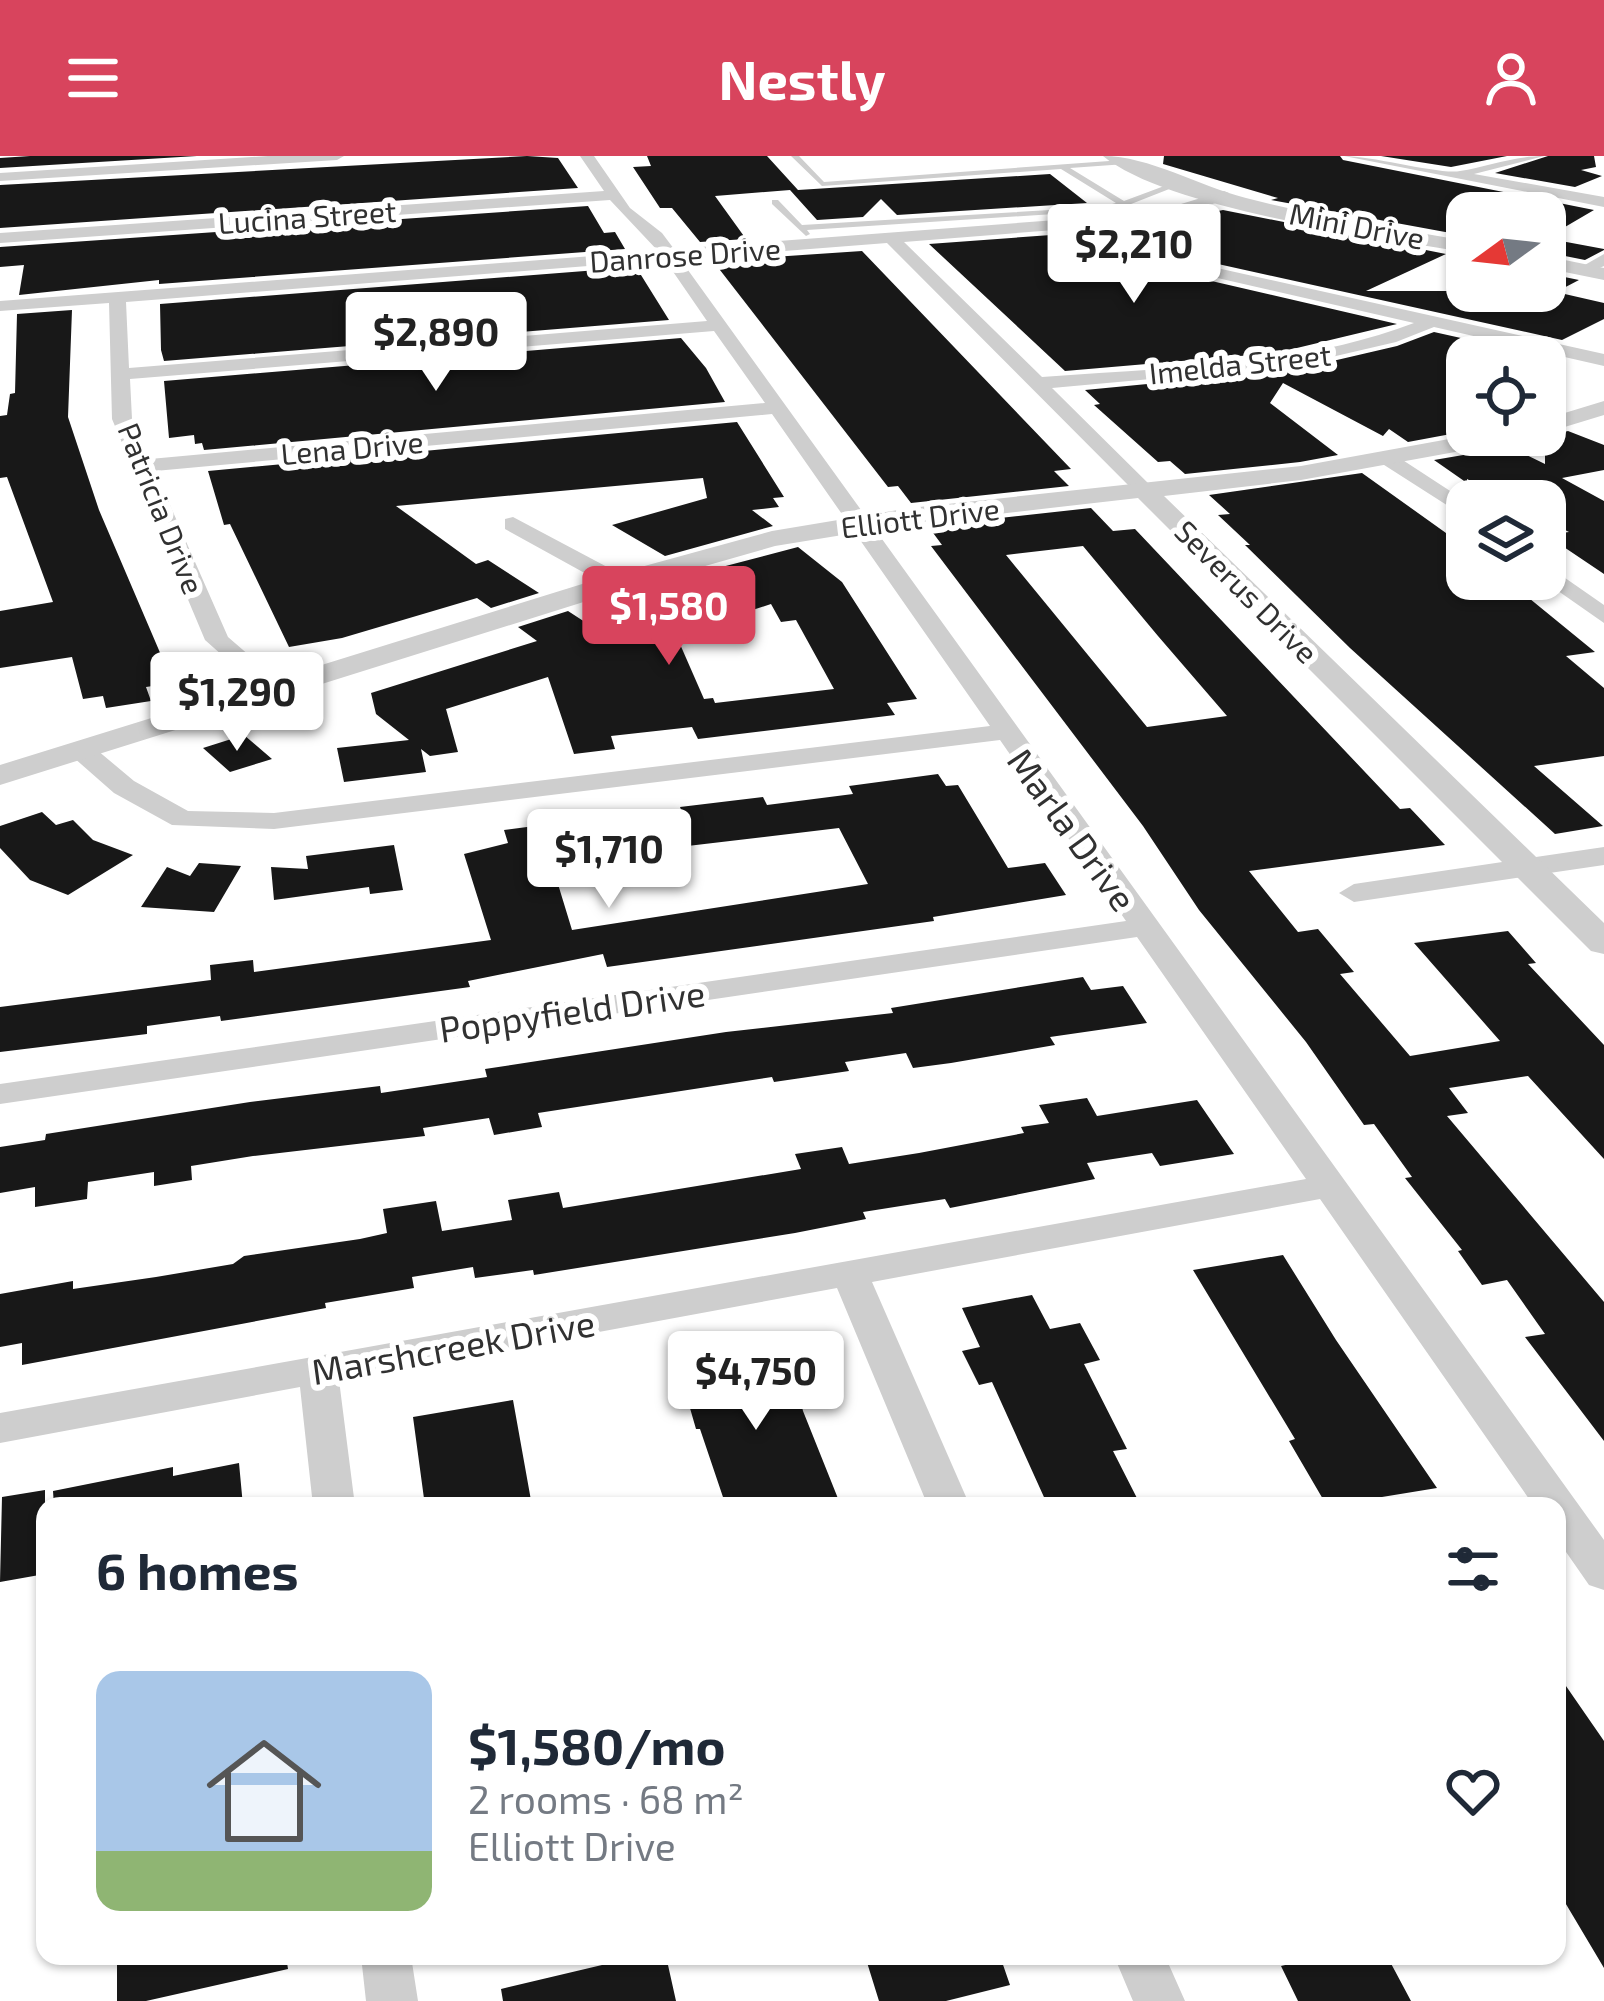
<!DOCTYPE html>
<meta charset="utf-8">
<style>
body{margin:0;font-family:"Exo 2",sans-serif;background:#f2f2f3;color:#1f2937;height:100vh;display:flex;flex-direction:column;font-size:45px;white-space:nowrap}
*{box-sizing:border-box;margin:0}
p{font-size:39px;color:#747a83}
.icon{flex:none;width:66px;height:66px;fill:none;stroke:currentColor;stroke-width:2;stroke-linecap:round;stroke-linejoin:round}
.map{position:relative;flex:1;overflow:hidden}
.side{position:absolute;left:36px;top:1341px;width:1530px;height:468px;display:flex;flex-direction:column;background:#fff;border-radius:24px;box-shadow:0 3px 9px #0004}
.side>*{flex:none}
.needle{width:78px;rotate:255deg}
.buttons{position:absolute;left:1446px;top:36px;display:grid;gap:24px}
.buttons a{display:grid;place-items:center;width:120px;height:120px;border-radius:24px;background:#fff;box-shadow:0 3px 9px #0004;font-size:60px}
.price{position:absolute;translate:-50% -102px;padding:0 27px;border-radius:12px;background:#fff;color:#222;font-size:39px;line-height:78px;filter:drop-shadow(0 3px 6px #0008)}
.price::after{content:'';position:absolute;left:50%;top:72px;width:36px;height:27px;margin-left:-18px;background:inherit;clip-path:polygon(0 0,100% 0,50% 100%)}
.price.active{background:#d8445d;color:#fff}
ul{padding:0;list-style:none}
li{display:flex;align-items:center;gap:36px;height:300px;padding:0 60px}
li span{display:grid;place-items:center;flex:none;width:336px;height:240px;border-radius:24px;color:#555}
li>.icon{margin-inline-start:auto}
span .icon{width:144px;height:144px;fill:#fffc;stroke-width:1}
li b{font-size:51px}
h2{display:flex;justify-content:space-between;align-items:center;height:144px;padding:0 60px;font-size:51px}
header{display:flex;justify-content:space-between;align-items:center;height:156px;padding:0 60px;background:#d8445d;color:#fff;font-size:54px;font-weight:700}
.map>svg:first-child{display:block}
</style>
<header><svg class="icon" aria-label="menu" viewBox="0 0 24 24"><path d="M4 6h16M4 12h16M4 18h16"/></svg>Nestly<svg class="icon" aria-label="person" viewBox="0 0 24 24"><circle cx="12" cy="8" r="4"/><path d="M4 21q1-7 8-7t8 7"/></svg></header>
<div class="map">
<svg width="1604" height="1845" viewBox="0 0 1604 1845">
<rect width="100%" height="100%" fill="#fff"/>
<path fill="#181818" fill-rule="evenodd" d="M30 0H197L0 12V2Z
M527 0 558 2 578 32 0 72V29Z
M647 0H767L798 34 1050 18 1087 47 897 59 881 43 863 61 817 64 790 34 715 40 746 83 700 86 672 52H660L633 11 651 10Z
M1164 0H1340L1343 4 1594 54 1553 78 1545 76V57H1467V80L1271 44 1278 42 1163 8Z
M1381 0H1507L1451 11Z
M1548 0H1594L1596 11 1581 14 1602 20 1575 31 1495 17Z
M588 50 604 77 615 76 625 93 159 128V124L19 139 24 109 0 111V91Z
M1223 54 1446 98 1366 135H1545V117L1579 124 1556 136 1604 147V163L1562 184 1164 96 1109 73 1124 75Z
M1079 77 1107 96 1151 111 1397 168 1276 197 1065 215 929 88Z
M1545 82 1604 93V94L1585 104 1545 96Z
M862 95 1071 313 1054 315 1069 330 911 347 898 330 888 331 713 105Z
M636 111 669 164 164 205 161 194 160 148Z
M72 154 68 261 99 354 173 527 146 531 151 545 106 552 103 540 83 543 72 501 0 512V455L53 446 7 321 0 322V260L7 259 10 238 15 237 17 158Z
M1434 176 1533 198 1495 201 1467 191V275L1408 286 1389 273 1383 280 1283 227 1270 247 1338 299 1300 306 1185 318 1170 305 1158 306 1094 249 1100 248 1085 234 1294 214 1397 190Z
M681 182 706 212 725 246 204 294 202 287 195 288 194 279 169 282 164 225Z
M737 266 784 341 773 342 779 351 752 354 773 370 665 400 612 369 707 342 703 322 396 350 476 408 488 404 539 437 491 452 477 442 342 482 289 491 230 368 224 369 208 315Z
M1568 275 1604 289V314L1562 322 1604 345V418L1546 379 1569 376 1545 364V345H1509L1467 323V327L1434 304 1510 291 1545 308V281Z
M1362 317 1467 392V428L1507 424 1595 496 1566 500 1604 532V600L1534 610 1603 670 1555 678 1350 492 1245 389H1250L1218 359 1230 358 1209 339Z
M1091 352 1113 375 1135 373 1400 653 1410 652 1445 689 1249 715 1298 776 1318 773 1354 816 1340 818 1410 900 1500 885 1414 787 1508 775 1536 807 1528 808 1604 889V1003L1528 920 1449 932 1468 957 1447 960 1604 1146V1285L1525 1181 1545 1178 1507 1124 1482 1129 1458 1095 1462 1094 1405 1022 1412 1021 1374 968 1364 969 1306 886 1199 754 1143 670 931 390 942 389 928 370ZM1083 390 1158 480 1227 560 1147 571 1006 399Z
M798 391 842 426 917 543 887 547 895 559 698 583 692 571 611 580 615 593 574 598 548 521 446 553 458 596 430 600 421 593 426 616 344 626 337 592 409 584 376 558 371 537 537 485 518 471 568 455 588 468 714 428 695 418ZM771 448 781 466 796 464 834 533 715 547 713 542 704 543 676 479Z
M244 579 272 603 230 616 203 592Z
M938 618 946 630 958 629 1008 712 1045 707 1066 739 933 761 934 765 607 811 603 798 468 825 470 831 221 865 220 860 147 870V878L0 896V851L211 824 210 809 253 804 254 816 491 784 464 698 508 687 504 674 588 663 593 679 632 675 643 703 554 715 572 774 868 728 839 672 662 693 651 663 683 659 680 651 763 641 767 649 853 638 849 630Z
M42 656 56 669 73 664 93 684 133 699 68 739 30 724 0 692V670Z
M394 689 403 734 370 738 369 731 274 744 271 711 308 713 306 700Z
M199 707 241 710 214 756 141 751 167 711 190 720Z
M1083 821 1091 834 1123 830 1147 867 1050 881 1055 889 951 907 913 912 906 897 845 906 849 915 774 926 772 921 538 957 542 971 494 979 489 962 423 972 425 980 253 1000 191 1010 192 1024 154 1030V1016L88 1026 87 1043 35 1051V1031L0 1037V991L45 984 46 978 250 946 380 930 381 937 487 921 485 913 726 876 893 857 891 852Z
M1087 942 1097 960 1197 944 1234 998 1160 1010 1152 997 1087 1007 1095 1023 950 1052 945 1043 863 1056 866 1063 795 1077 534 1119 533 1114 475 1122 473 1111 412 1121 414 1132 325 1147 326 1152 22 1209V1187L0 1191V1138L73 1125V1133L156 1121 233 1108 244 1100 360 1083 387 1077 383 1053 436 1045 442 1075 512 1064 508 1044 559 1036 563 1052 801 1013 795 998 842 991 849 1008 919 997 1024 977 1021 971 1049 967 1039 949Z
M1283 1099 1336 1184 1437 1332 1327 1350 1289 1285 1295 1283 1193 1114Z
M1032 1139 1050 1173 1080 1167 1100 1204 1084 1208 1127 1293 1113 1295 1141 1350H1048L992 1226 979 1229 962 1195 980 1191 962 1152Z
M758 1194 765 1219 793 1214 803 1255 841 1350H726L700 1273H696L677 1207Z
M513 1244 532 1350H425L413 1261Z
M239 1307 243 1350H54L53 1335 173 1311V1320Z
M45 1334V1418L0 1426 2 1341Z
M1557 1517 1604 1585V1812L1557 1733Z
M117 1800H286L288 1813 146 1845H117Z
M640 1800H666L676 1845H503L501 1833Z
M865 1800H1000L1010 1829 946 1845H879Z
M1323 1800H1387L1411 1845H1298L1281 1810Z"/>
<g fill="none" stroke-linecap="round" stroke-linejoin="round">
<path fill="#cecece" fill-rule="evenodd" d="M791 0H799L824 26 1123 4 1126 8 1070 12 1124 45 1175 26 1182 28 1126 50 1100 55 807 74 810 78 806 80 772 48V44H778L802 69 1100 51 1116 47 1061 13 822 30Z"/>
<path fill="#cecece" fill-rule="evenodd" d="M268 0H344L337 4 0 25V17Z
M580 0H594L630 52 662 77 674 93 1083 62 1181 48 1224 35 1229 37V43L1183 57 1097 70 1120 86 1163 100 1604 198V210L1434 171 1396 186 1293 210 1052 232 1153 332 1157 336 1146 342 1139 340 887 87 680 103 1604 1384V1434L1589 1429 1557 1383V1350H1534L1320 1043 872 1126 970 1350H928L837 1132 339 1224 355 1350H313L300 1231 0 1287V1257L1306 1023 1137 781 0 948V928L1126 765 1000 584 274 673 172 669 114 637 73 601 69 595 73 589H91L134 625 188 655 274 657 990 570 772 258 155 315 228 481 288 533 284 538H266L205 484 112 263 109 147 0 155V145L658 95 610 44 0 87V77L604 35ZM1080 72 1108 92 1152 107 1414 167C1296 212 1166 211 1042 221L904 86ZM665 104 707 165 129 212 126 146ZM714 175 765 247 150 303 132 263 130 223Z
M1344 0C1373 0 1441 19 1460 15 1486 11 1514 0 1544 0L1474 18 1604 41V51Z
M1604 98V110L1584 119 1576 114Z
M1381 299H1395L1467 346V362L1381 307Z
M513 361 626 421 629 426 618 433 610 431 505 373V363Z
M1545 408 1604 449V467L1541 423H1545Z
M1604 691V709L1354 746 1339 737 1354 728Z
M361 1800H411L418 1845H366Z
M1114 1800H1165L1185 1845H1133Z"/>
<path fill="#cecece" fill-rule="evenodd" d="M1103 0C1149 0 1199 30 1246 42 1318 61 1393 72 1467 85V97C1378 80 1169 54 1103 0Z
M1545 100 1604 112V124L1545 112Z
M1604 245V259L1545 277V263Z
M1471 279H1522L1510 286 1301 324 1164 340 1604 767V798L1591 795 1138 342 910 368 775 390 628 432 0 629V609L608 420 772 375 910 352 1301 310Z"/>
</g>
<g text-anchor="middle" dominant-baseline="central" stroke-width="12" stroke-linejoin="round" paint-order="stroke">
<g font-size="30" fill="#313131" stroke="#fff">
<text transform="translate(307 60) rotate(-4)">Lucina Street</text>
<text transform="translate(1357 69) rotate(11)">Mini Drive</text>
<text transform="translate(685 98) rotate(-4)">Danrose Drive</text>
<text transform="translate(1240 207) rotate(-6)">Imelda Street</text>
<text transform="translate(352 291) rotate(-5)">Lena Drive</text>
<text transform="translate(162 352) rotate(68)">Patricia Drive</text>
<text transform="translate(920 361) rotate(-7)">Elliott Drive</text>
<text transform="translate(1247 435) rotate(45)">Severus Drive</text>
</g>
<g font-size="36" fill="#313131" stroke="#fff">
<text transform="translate(1073 673) rotate(54)">Marla Drive</text>
<text transform="translate(572 854) rotate(-8)">Poppyfield Drive</text>
<text transform="translate(453 1190) rotate(-10)">Marshcreek Drive</text>
</g>
</g>
</svg>
<div class="buttons">
<a><svg class="needle" viewBox="-14 -14 28 28"><path d="M0-13l5 13h-10z" fill="#e53935"/><path d="M0 13l5-13h-10z" fill="#747a83"/></svg></a>
<a><svg class="icon" aria-label="locate" viewBox="0 0 24 24"><circle cx="12" cy="12" r="6"/><path d="M12 2v4M12 18v4M2 12h4M18 12h4"/></svg></a>
<a><svg class="icon" aria-label="layers" viewBox="0 0 24 24"><path d="M12 4l9 5-9 5-9-5zM3 14l9 5 9-5"/></svg></a>
</div>
<b class="price" style="left:1134px;top:150px">$2,210</b>
<b class="price" style="left:436px;top:238px">$2,890</b>
<b class="price active" style="left:669px;top:512px">$1,580</b>
<b class="price" style="left:237px;top:598px">$1,290</b>
<b class="price" style="left:609px;top:755px">$1,710</b>
<b class="price" style="left:756px;top:1277px">$4,750</b>
<section class="side">
<h2>6 homes<svg class="icon" aria-label="filters" viewBox="0 0 24 24"><path d="M4 7h16M4 17h16"/><circle cx="9" cy="7" r="2"/><circle cx="15" cy="17" r="2"/></svg></h2>
<ul>
<li><span style="background:linear-gradient(#a9c7e8 75%,#8fb573 0)"><svg class="icon" aria-label="home" viewBox="0 0 24 24"><path d="M3 11l9-7 9 7M6 9v11h12V9"/></svg></span><div><b>$1,580/mo</b><p>2 rooms · 68 m²</p><p>Elliott Drive</p></div><svg class="icon" aria-label="heart" viewBox="0 0 24 24"><path d="M12 20l-8-8c-3-5 5-10 8-4 3-6 11-1 8 4z"/></svg></li>
</ul>
</section>
</div>
